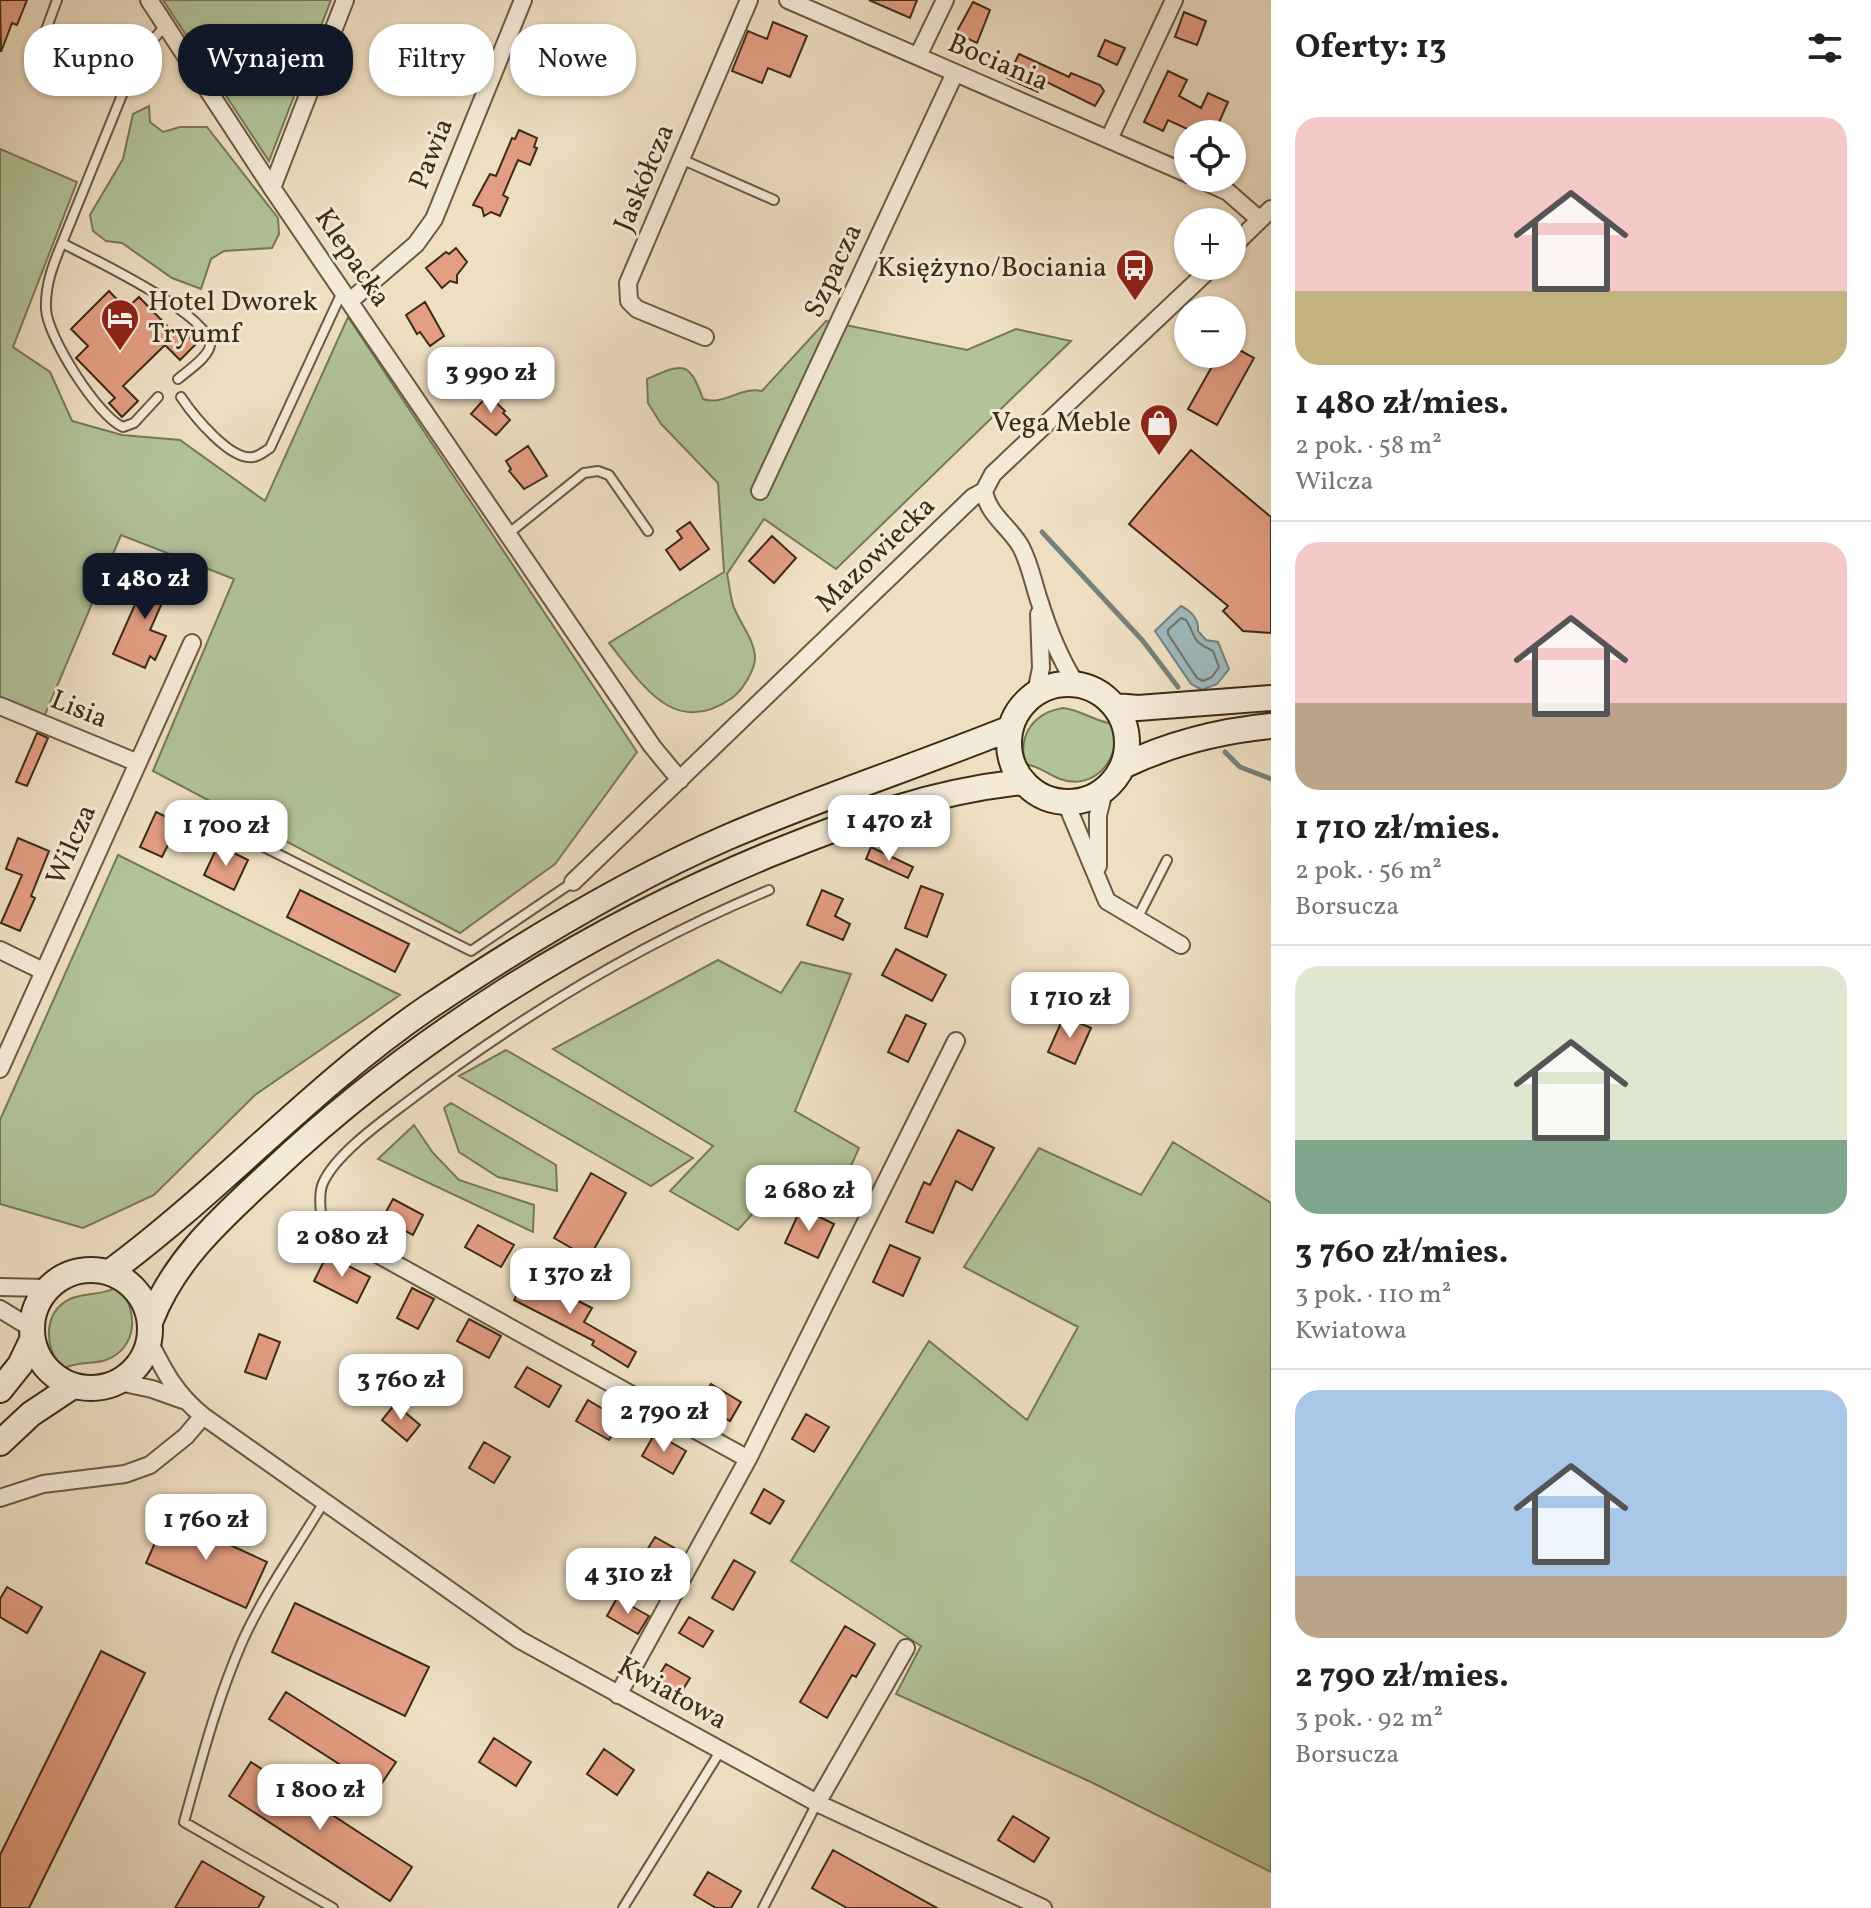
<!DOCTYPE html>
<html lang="pl">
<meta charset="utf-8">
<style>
body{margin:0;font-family:Vollkorn,serif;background:#f2f2f2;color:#222;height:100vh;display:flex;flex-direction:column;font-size:30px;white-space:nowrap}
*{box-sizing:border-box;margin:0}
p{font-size:26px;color:#767676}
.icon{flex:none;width:44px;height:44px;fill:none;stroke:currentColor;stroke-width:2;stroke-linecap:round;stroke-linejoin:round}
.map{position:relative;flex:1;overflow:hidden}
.drawer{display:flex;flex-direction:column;background:#fff;width:600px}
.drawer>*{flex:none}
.guide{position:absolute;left:24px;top:24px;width:760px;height:72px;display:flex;gap:16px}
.controls{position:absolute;left:1174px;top:120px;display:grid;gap:16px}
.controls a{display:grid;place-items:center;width:72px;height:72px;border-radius:50%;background:#fff;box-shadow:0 2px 6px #0004;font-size:40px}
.price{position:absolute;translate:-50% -68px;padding:0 18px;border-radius:16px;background:#fff;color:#222;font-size:26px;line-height:52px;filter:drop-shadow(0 2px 4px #0008)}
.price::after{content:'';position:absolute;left:50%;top:48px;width:24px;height:18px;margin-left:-12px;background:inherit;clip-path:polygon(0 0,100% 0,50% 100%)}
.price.selected{background:#111827;color:#fff}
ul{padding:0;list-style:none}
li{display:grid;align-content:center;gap:16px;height:424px;padding:0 24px}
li+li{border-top:2px solid #e0e0e0}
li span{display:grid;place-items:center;height:248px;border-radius:24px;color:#555}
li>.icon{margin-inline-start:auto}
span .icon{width:144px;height:144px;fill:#fffc;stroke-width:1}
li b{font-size:34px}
h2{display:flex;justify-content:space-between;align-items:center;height:96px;padding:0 24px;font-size:34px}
.tag{padding:0 28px;border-radius:32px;background:#fff;box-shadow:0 2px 6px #0004;font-size:28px;line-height:72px}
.tag.selected{background:#111827;color:#fff}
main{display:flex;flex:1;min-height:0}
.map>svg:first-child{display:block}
</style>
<main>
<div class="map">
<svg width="1271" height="1908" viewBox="0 0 1271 1908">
<rect width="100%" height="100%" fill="#eedfc3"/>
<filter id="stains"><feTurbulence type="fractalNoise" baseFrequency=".0025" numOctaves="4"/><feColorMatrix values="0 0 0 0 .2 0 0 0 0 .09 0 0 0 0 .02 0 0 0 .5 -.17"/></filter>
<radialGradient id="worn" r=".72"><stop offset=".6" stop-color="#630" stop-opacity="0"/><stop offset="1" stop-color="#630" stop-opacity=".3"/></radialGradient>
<path fill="#b2c399" stroke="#787856" stroke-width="2" d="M163 0H331L269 161Z
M149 106 150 122 163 132 180 127H207L278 218 279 234 272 248 224 251 211 259 201 289 172 278 122 243 106 241 93 231 90 215 123 159 133 114Z
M0 149 77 182 13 347 50 372 72 421 122 435 180 440 265 501 348 317 637 752 555 864 460 933 153 771 234 579 121 535 44 717 0 698Z
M826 321 967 350 1016 329 1071 341 836 569 764 519 727 574C730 586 730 600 735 610 742 626 753 638 755 656 756 669 742 691 732 698 674 739 642 684 609 643L724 572 718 483 661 424 648 403 647 379C683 363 689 360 703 399 723 406 742 386 762 391Z
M1063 708C1082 710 1095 722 1114 724 1122 756 1096 792 1060 779 1047 774 1039 766 1025 764 1018 735 1033 713 1063 708Z
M118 855 400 995 255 1095 154 1195 83 1228 0 1204V1120Z
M718 960 781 993 801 962 851 974 795 1111 859 1148 836 1199 774 1190 738 1230 670 1191 713 1146 553 1049Z
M506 1050 693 1158 651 1186 459 1076Z
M451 1103 556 1165 557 1191 498 1177 459 1152 444 1108Z
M414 1125 433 1153 459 1180 534 1205 533 1232 378 1159Z
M1173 1142 1271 1203V1872L1091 1782 896 1694 921 1646 791 1561 929 1341 1027 1420 1078 1327 964 1267 1039 1148 1141 1195Z
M118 1287C139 1310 138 1348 106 1360 91 1365 77 1361 63 1369 44 1349 42 1313 70 1299 85 1292 102 1296 118 1287Z"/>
<path fill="#9ebabe" stroke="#77817a" stroke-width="2" d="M1181 606C1192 612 1199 619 1198 631L1206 640 1218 642 1229 669 1217 684 1202 690 1191 684 1155 631Z"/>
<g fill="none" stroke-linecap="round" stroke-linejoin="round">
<path stroke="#6e7369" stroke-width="2" d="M1181 618 1186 620C1198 639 1189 639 1213 651L1219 667 1212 677 1203 681 1197 678 1168 634V630Z"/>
<path stroke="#77817a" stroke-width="5" d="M1042 532 1143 641 1178 687
M1225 752 1240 767 1271 779"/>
</g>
<path fill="#e39d82" stroke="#3d2c14" stroke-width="2" d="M0 0H27L17 25 12 23 1 52Z
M869 0H917L910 18Z
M973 2 990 10 977 43 956 33Z
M1184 12 1206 21 1197 45 1175 37Z
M773 22 807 36 790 77 768 68 762 83 732 71 748 31 767 39Z
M1105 40 1125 48 1117 65 1098 56Z
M1019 54 1069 77 1071 73 1100 85 1104 91 1095 106 1043 80 1038 92 1007 78Z
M1168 71 1187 80 1179 96 1201 108 1208 93 1228 102 1214 134H1198L1168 120 1163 131 1144 122Z
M519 130 537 138 534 147 537 148 530 165 518 160 503 195 508 198 500 216 491 212 484 216 482 208 473 205 490 174 496 176 512 138 515 139Z
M456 248 467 262 457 275V283L450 281 442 288 426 268 446 252 449 254Z
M109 291 126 309 139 297 178 337 183 331 196 344 180 360 165 345 123 386 138 401 122 417 109 403 115 398 76 358 88 346 71 329Z
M425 302 444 336 430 346 420 332 417 334 406 315Z
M1232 346 1254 358 1217 425 1188 409 1219 354H1232Z
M488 395 505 411 503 413 510 420 496 435 471 414Z
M528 446 547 476 524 489 509 471 511 469 506 461Z
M1191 450 1271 517V633L1243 631 1223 611 1228 606 1129 524Z
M690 522 709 549 680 570 666 550 682 538 677 531Z
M772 536 796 558 774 583 749 561Z
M152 566 174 576 150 630 166 636 155 660 150 656 145 668 113 654Z
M37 733 48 738 27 786 16 782Z
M156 812 179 823 162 857 140 847Z
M18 838 49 851 31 896 35 898 20 931 1 923 22 875 6 869Z
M218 845 248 860 234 890 204 875Z
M871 847 913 867 908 878 866 859Z
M921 886 943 894 927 937 905 928Z
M300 890 409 944 395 972 287 917Z
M822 890 843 899 835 916 850 924 843 940 807 925Z
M896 949 946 975 932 1001 882 975Z
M906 1015 926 1024 908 1062 888 1052Z
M1064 1016 1091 1028 1075 1064 1048 1052Z
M958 1130 994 1148 972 1190 956 1181 933 1233 906 1222 924 1182 930 1185Z
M591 1173 626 1193 589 1258 554 1238Z
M393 1199 423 1215 413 1235 382 1219Z
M801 1208 834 1224 818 1258 785 1243Z
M478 1225 514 1245 501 1267 465 1247Z
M890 1245 920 1258 903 1296 873 1282Z
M327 1255 370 1277 357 1303 314 1281Z
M527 1275 592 1308 584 1322 636 1352 628 1367 592 1345 594 1341 514 1300Z
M412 1288 434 1299 418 1329 397 1318Z
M469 1319 501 1336 489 1358 457 1341Z
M259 1334 280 1342 266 1379 245 1372Z
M527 1367 561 1386 549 1407 515 1387Z
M418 1373 443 1387 437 1398 412 1384Z
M711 1384 741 1402 730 1421 700 1403Z
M588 1400 621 1420 609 1440 576 1421Z
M395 1404 420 1425 407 1441 382 1420Z
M806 1414 829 1427 814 1452 792 1439Z
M655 1433 686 1451 673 1474 642 1456Z
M484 1442 510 1457 494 1483 469 1468Z
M764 1489 784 1501 770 1524 751 1513Z
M167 1516 267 1562 246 1608 146 1563Z
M655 1537 683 1553 673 1572 644 1555Z
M734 1560 755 1572 733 1610 712 1598Z
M7 1587 42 1607 27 1633 0 1617V1599Z
M617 1598 649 1616 638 1634 607 1616Z
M295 1603 429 1667 405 1716 272 1652Z
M689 1617 713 1631 703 1647 679 1633Z
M845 1626 875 1644 856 1677 852 1675 827 1718 800 1702Z
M101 1651 145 1673 29 1908H0V1855Z
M666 1664 690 1678 679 1696 655 1682Z
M286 1692 396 1762 378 1789 269 1719Z
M494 1738 531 1762 516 1786 479 1762Z
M604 1749 634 1770 617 1795 587 1774Z
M251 1762 412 1867 390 1901 229 1796Z
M1013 1816 1049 1838 1034 1862 998 1840Z
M833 1850 937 1908H847L812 1888Z
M202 1861 264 1897 258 1908H175Z
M708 1872 741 1891 731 1908H716L694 1895Z"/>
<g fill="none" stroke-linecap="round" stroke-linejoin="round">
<defs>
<path id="lane" d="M165 26 137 58 62 243C91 258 205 312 210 343 212 355 186 372 178 379
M36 57 57 0
M681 159 774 200
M62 243C53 265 45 285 46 309 47 336 98 417 123 427L134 423 158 397
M181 397C193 415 230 461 253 457 260 456 265 451 270 448L343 290
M508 534 584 473 598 471 609 475 648 531
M230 830 471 951 573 882
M1137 919 1167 860
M332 1229 321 1213C320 1204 319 1192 323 1183 336 1154 381 1122 406 1103 518 1018 639 944 769 890
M324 1502C297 1547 265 1592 243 1640 217 1699 201 1761 184 1822L333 1908
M623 1908 721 1750
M763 1908 817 1803"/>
<path id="street" d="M149 0 272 188 652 746 680 780
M788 0 1188 174
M918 56 945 0
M1109 139 1174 0
M1197 178 1228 192 1260 220
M272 188 345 0
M1232 247 1271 209
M350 301 416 244 434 219 523 0
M705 337 637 309 629 301 628 283 749 0
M760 491 955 73
M984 491C988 515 1010 527 1021 547 1030 564 1033 582 1039 600 1048 629 1060 659 1076 684
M1036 693 1041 668 1039 614
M0 706 138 763
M1066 803 1107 901 1181 945
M1098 866V815L1104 791
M573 882 973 497 984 491 993 474 1213 266
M0 950 43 971
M0 1069 192 643
M332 1229 748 1459
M0 1287 47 1288
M0 1309 31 1328
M150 1343C165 1373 176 1394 203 1416L520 1640 817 1803 1043 1908
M119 1382 152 1389 183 1400
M0 1498 43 1484 125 1474 150 1465 186 1436 203 1416
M618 1695 748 1459 956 1041
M817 1803 906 1648"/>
<path id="secondary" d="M1009 743a59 59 0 1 1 118 0a59 59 0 1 1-118 0Z
M1115 706 1138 708 1271 698
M1123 766C1169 744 1220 731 1271 726
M32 1329a59 59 0 1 1 118 0a59 59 0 1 1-118 0Z
M110 1272C221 1190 313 1086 427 1008 521 945 624 882 728 837 821 797 917 766 1011 728
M151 1320C175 1258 223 1217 271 1172 414 1037 587 930 768 855 855 820 929 792 1022 782
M0 1390 20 1365 32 1340
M0 1443 31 1414 73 1386"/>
</defs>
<use href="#lane" stroke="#695940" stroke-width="12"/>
<use href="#street" stroke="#695940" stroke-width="20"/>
<use href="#secondary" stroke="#3d2c14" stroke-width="28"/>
<use href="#lane" stroke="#f4ead8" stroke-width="8"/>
<use href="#street" stroke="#f4ead8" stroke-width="16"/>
<use href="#secondary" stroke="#f4ead8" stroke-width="24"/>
</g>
<defs>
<symbol id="bus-pin" viewBox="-11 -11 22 30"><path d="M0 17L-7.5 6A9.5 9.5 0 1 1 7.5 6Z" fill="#8f2418" stroke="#f4ead8"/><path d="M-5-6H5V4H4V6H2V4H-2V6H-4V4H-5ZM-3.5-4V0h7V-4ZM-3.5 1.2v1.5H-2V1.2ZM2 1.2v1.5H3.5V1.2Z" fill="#fff"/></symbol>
<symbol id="hotel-pin" viewBox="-11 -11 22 30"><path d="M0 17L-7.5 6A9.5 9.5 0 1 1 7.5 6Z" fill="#8f2418" stroke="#f4ead8"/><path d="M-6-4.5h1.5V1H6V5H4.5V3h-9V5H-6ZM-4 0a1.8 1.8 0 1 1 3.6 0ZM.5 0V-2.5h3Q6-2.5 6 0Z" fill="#fff"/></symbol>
<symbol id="shop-pin" viewBox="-11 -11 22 30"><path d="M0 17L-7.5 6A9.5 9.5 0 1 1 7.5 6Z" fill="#8f2418" stroke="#f4ead8"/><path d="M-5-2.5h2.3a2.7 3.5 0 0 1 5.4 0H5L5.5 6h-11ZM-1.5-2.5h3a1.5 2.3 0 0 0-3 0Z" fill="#fff"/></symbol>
</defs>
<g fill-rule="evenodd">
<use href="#bus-pin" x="1113" y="246" width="44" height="60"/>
<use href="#hotel-pin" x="98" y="296" width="44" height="60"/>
<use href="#shop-pin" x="1137" y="401" width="44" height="60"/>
</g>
<g text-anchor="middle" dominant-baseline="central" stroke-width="6" stroke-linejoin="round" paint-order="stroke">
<g font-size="28" fill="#3d2c14" stroke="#f4ead8">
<text transform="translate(998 63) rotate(23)">Bociania</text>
<text transform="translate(432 154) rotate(-68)">Pawia</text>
<text transform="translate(645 178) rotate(-67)">Jaskółcza</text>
<text transform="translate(352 258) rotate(56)">Klepacka</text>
<text transform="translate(834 271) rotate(-65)">Szpacza</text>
<text transform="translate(876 555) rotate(-44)">Mazowiecka</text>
<text transform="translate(79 710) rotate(22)">Lisia</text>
<text transform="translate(72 845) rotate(-66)">Wilcza</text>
<text transform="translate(672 1694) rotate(29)">Kwiatowa</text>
</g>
<g font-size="28" fill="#3d2c14" stroke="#f4ead8" text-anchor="end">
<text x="1107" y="268">Księżyno/Bociania</text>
<text x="148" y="302" text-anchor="start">Hotel Dworek<tspan x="148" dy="32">Tryumf</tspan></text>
<text x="1131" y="423">Vega Meble</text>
</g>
</g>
<rect width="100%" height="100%" filter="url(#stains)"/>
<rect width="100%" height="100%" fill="url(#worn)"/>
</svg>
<div class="controls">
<a><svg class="icon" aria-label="locate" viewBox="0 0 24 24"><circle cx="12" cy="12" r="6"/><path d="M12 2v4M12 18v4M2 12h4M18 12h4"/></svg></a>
<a>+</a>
<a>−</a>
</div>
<b class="price" style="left:491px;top:415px">3 990 zł</b>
<b class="price selected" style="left:145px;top:621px">1 480 zł</b>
<b class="price" style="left:889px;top:863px">1 470 zł</b>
<b class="price" style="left:226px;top:868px">1 700 zł</b>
<b class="price" style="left:1070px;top:1040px">1 710 zł</b>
<b class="price" style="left:809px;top:1233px">2 680 zł</b>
<b class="price" style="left:342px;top:1279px">2 080 zł</b>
<b class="price" style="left:570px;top:1316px">1 370 zł</b>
<b class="price" style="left:401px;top:1422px">3 760 zł</b>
<b class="price" style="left:664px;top:1454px">2 790 zł</b>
<b class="price" style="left:206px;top:1562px">1 760 zł</b>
<b class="price" style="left:628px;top:1616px">4 310 zł</b>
<b class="price" style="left:320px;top:1832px">1 800 zł</b>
<div class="guide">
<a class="tag">Kupno</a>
<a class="tag selected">Wynajem</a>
<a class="tag">Filtry</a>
<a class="tag">Nowe</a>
</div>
</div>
<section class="drawer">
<h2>Oferty: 13<svg class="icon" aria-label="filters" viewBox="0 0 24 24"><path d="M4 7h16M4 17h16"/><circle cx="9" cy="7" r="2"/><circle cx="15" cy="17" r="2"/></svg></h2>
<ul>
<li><span style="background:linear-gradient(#f6c9c9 70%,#c2b280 0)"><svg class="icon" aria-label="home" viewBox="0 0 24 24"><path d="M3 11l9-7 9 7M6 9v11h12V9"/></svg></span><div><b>1 480 zł/mies.</b><p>2 pok. · 58 m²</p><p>Wilcza</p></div></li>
<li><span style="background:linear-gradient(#f6c9c9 65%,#b9a48a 0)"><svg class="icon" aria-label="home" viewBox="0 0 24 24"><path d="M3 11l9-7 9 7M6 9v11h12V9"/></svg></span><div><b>1 710 zł/mies.</b><p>2 pok. · 56 m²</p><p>Borsucza</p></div></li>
<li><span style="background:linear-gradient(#dfe7d0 70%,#7fa58c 0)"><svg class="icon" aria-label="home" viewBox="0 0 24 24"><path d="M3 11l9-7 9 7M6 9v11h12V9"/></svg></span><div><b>3 760 zł/mies.</b><p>3 pok. · 110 m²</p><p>Kwiatowa</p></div></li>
<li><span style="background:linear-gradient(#a9c7e8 75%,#b9a48a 0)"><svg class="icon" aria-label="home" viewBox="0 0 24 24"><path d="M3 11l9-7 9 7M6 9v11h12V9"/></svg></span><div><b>2 790 zł/mies.</b><p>3 pok. · 92 m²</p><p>Borsucza</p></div></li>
</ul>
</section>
</main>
